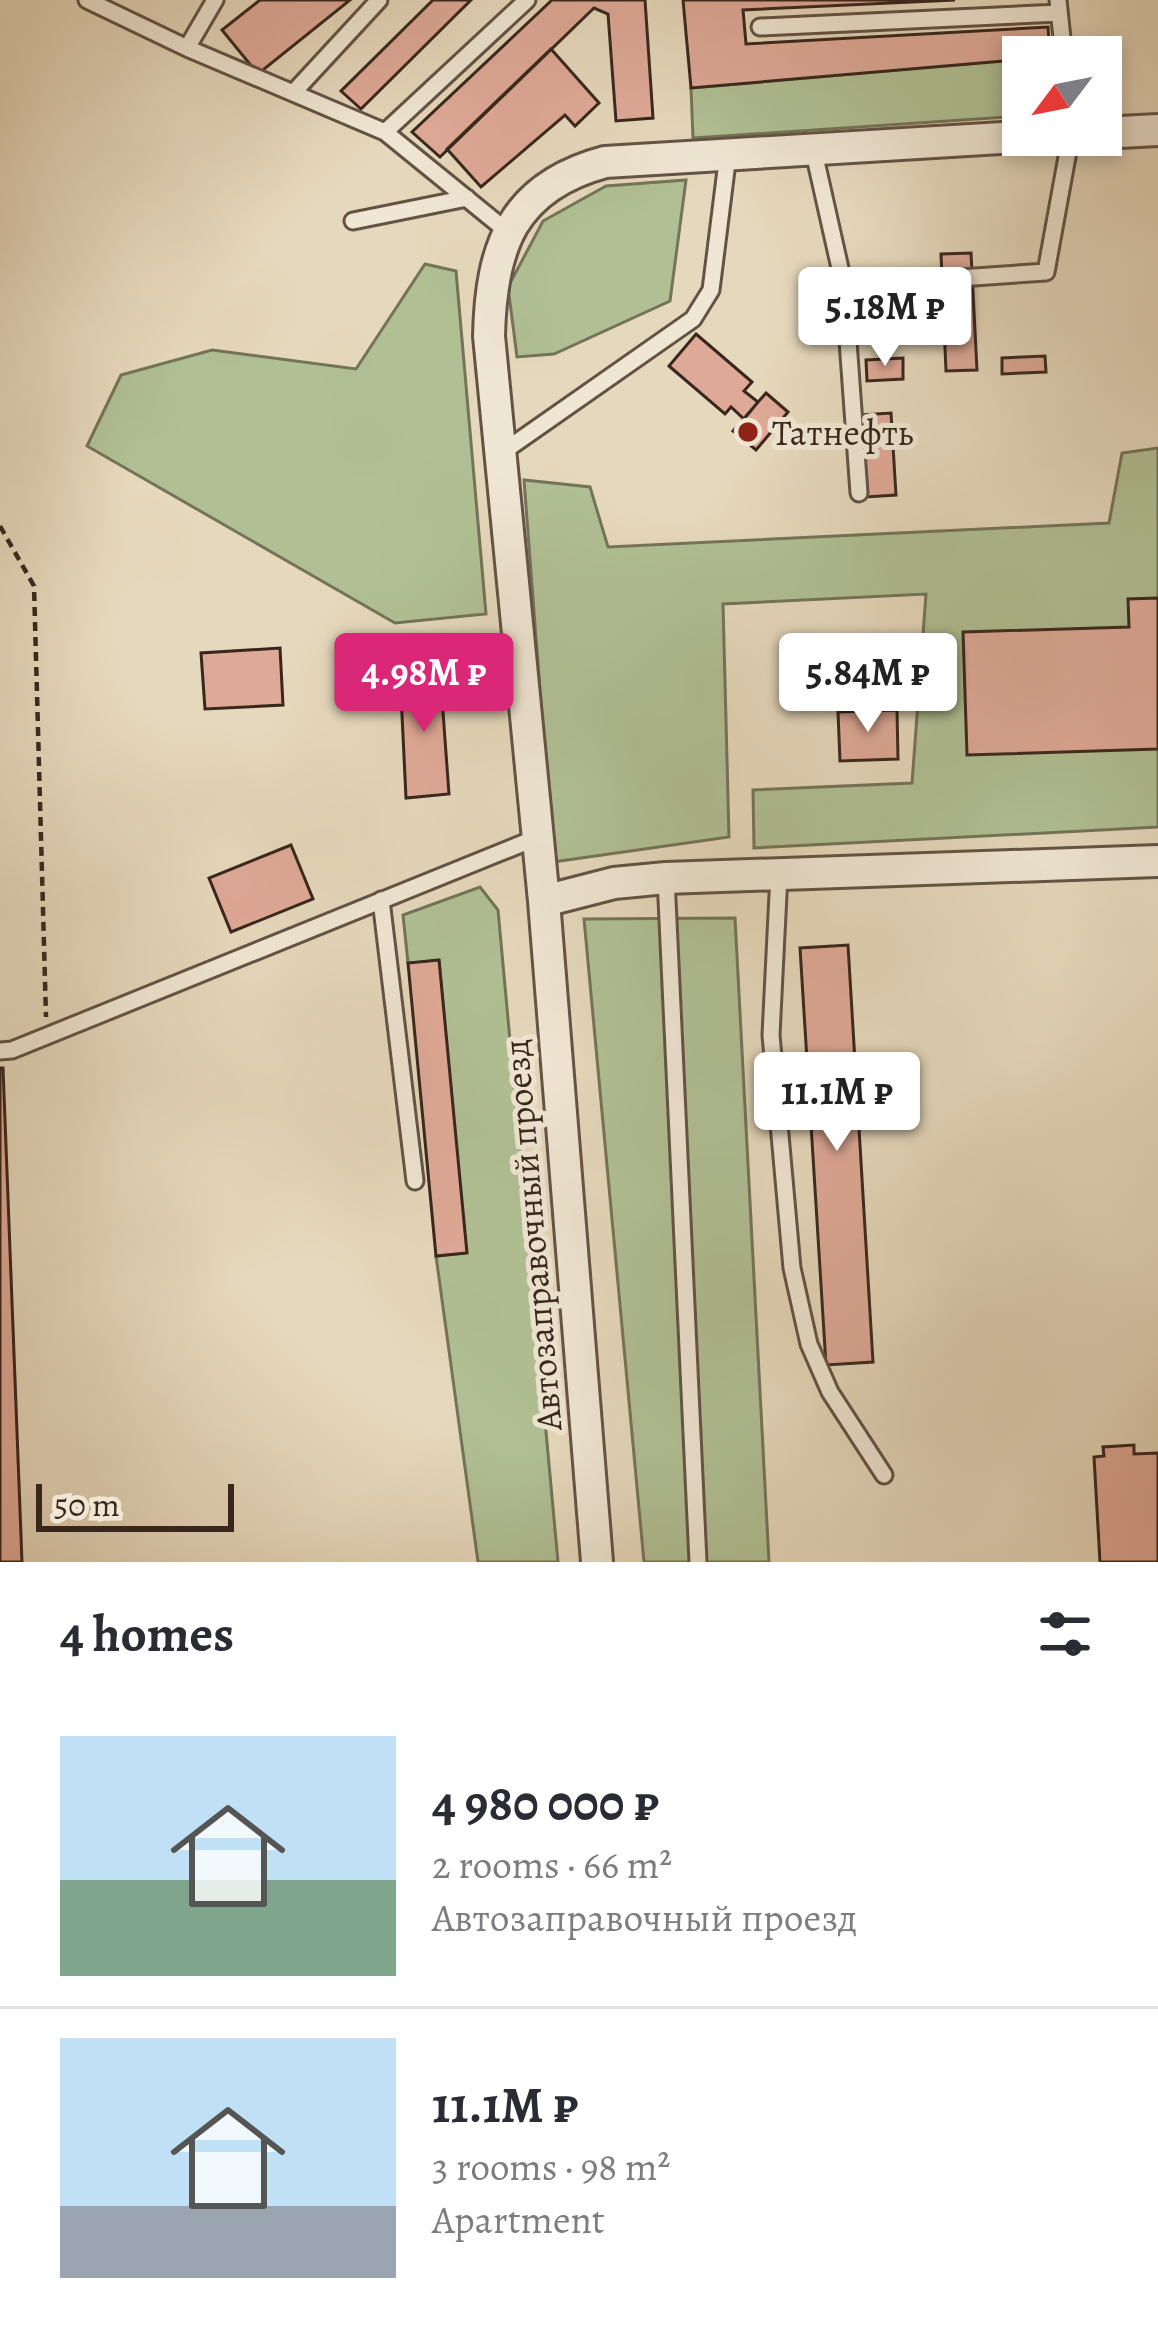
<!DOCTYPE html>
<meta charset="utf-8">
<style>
body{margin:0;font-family:Alegreya,serif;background:#f2f2f3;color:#2b2b33;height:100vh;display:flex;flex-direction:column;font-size:45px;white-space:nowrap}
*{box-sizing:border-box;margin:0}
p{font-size:39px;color:#7c7c81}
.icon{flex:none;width:66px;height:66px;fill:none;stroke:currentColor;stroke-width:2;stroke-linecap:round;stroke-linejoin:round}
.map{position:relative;height:1562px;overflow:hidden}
.details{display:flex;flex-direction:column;background:#fff;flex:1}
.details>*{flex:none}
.needle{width:78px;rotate:238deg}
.controls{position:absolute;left:1002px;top:36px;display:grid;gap:24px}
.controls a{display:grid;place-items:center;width:120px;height:120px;border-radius:0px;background:#fff;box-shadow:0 6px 18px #0003;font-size:60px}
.scale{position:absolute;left:36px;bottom:30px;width:198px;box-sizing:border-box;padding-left:12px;border:6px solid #39271d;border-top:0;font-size:33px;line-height:42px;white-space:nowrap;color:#39271d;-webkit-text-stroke:9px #efe6d3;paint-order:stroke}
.price{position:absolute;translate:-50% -102px;padding:0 27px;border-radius:12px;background:#fff;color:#222;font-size:39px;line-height:78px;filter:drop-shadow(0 3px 6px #0008)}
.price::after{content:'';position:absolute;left:50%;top:72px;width:36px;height:27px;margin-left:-18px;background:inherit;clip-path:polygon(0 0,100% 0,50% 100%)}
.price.current{background:#db2777;color:#fff}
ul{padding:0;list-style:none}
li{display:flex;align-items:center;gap:36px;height:300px;padding:0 60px}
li+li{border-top:3px solid #e1e1e2}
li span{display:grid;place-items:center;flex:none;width:336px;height:240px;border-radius:0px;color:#555}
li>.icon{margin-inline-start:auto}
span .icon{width:144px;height:144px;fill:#fffc;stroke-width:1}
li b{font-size:51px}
h2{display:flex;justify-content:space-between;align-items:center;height:144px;padding:0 60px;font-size:51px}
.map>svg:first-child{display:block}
</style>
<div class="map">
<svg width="1158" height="1562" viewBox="0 0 1158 1562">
<rect width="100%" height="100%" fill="#e6d8bc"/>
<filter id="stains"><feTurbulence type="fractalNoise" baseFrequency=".00167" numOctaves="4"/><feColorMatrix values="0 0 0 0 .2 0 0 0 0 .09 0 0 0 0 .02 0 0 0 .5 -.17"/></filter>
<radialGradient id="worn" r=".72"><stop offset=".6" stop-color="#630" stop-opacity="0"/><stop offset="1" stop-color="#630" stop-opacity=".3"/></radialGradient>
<path fill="#b0c094" stroke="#747458" stroke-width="3" d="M1023 59V116L693 138 691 88Z
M686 180 670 301 554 354 517 357 508 287 543 221 606 186Z
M425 264 456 271 486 614 395 623 87 446 121 375 212 350 356 369Z
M1158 448V827L754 848 753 790 912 783 926 594 723 604 729 837 553 862 524 480 590 487 608 547 1109 523 1122 453Z
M480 887 498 910 558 1562H478L436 1256 466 1253 439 961 408 963 403 915Z
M735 918 769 1562H644L584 919Z"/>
<path fill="#dfa997" stroke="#39271d" stroke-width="3" d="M260 0H350L258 74 222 30Z
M433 0H471L361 109 341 91Z
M552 0H645L653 118 616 121 608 14 594 8 440 157 412 132Z
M683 0H955L743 10 746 44 1048 27 1050 57 691 88Z
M551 49 599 103 575 126 565 115 481 187 447 149Z
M971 253 977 370 946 371 941 254Z
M696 334 752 382 744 391 758 402 744 419 731 407 725 414 669 366Z
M1045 356 1046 372 1002 374V358Z
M903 358V379L867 381 866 360Z
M766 393 788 412 756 450 733 431Z
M891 413 896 495 866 497 861 415Z
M1158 598V749L967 755 963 632 1129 627 1128 599Z
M280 648 283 705 205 709 201 653Z
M440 671 449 794 406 798 400 673Z
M897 710 898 759 840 761 838 712Z
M291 845 313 899 231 932 209 878Z
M848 945 873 1362 826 1365 800 948Z
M439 960 467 1253 436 1256 408 963Z
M0 1068H3L22 1562H0Z
M1134 1445V1454L1158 1453V1562H1100L1094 1457 1104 1456 1103 1447Z"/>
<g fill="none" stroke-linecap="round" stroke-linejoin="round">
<defs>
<path id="service" d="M87 0 187 48 385 132
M1058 0 1064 57
M760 27 1059 13
M187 48 215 0
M293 93 379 0
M813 148 844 286 1046 272 1071 135
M353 221 467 198
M508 232 385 132 527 0
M844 286 859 493
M500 454 693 319 711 290 728 154
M779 874 771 1035 792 1268 809 1344 830 1392 884 1475
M666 878 698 1562
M381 900 415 1181
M0 1051 12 1050 536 838"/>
<path id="minor" d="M1101 133 1158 130
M544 901 614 883 666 878 1158 861
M597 1562 544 901 489 336C491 247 512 187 605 162L1052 135"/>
</defs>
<use href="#service" stroke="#645345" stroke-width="21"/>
<use href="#minor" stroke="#645345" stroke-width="36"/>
<path stroke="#39271d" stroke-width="4.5" stroke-dasharray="9 6" stroke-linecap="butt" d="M0 526 34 586 46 1017"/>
<use href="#service" stroke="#efe6d3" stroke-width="15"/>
<use href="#minor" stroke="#efe6d3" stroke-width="30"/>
</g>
<circle fill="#8f2418" stroke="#efe6d3" stroke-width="4.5" cx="748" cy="432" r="12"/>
<g text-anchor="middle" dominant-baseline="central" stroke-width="10" stroke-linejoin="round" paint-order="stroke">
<g font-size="36" fill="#39271d" stroke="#efe6d3" text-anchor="start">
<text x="772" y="432">Татнефть</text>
</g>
<g font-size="36" fill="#39271d" stroke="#efe6d3">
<text transform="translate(532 1235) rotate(-95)">Автозаправочный проезд</text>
</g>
</g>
<rect width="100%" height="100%" filter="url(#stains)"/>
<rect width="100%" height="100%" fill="url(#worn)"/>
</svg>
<div class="controls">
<a><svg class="needle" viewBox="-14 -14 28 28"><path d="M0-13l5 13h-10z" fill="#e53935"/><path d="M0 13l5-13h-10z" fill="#7c7c81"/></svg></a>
</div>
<div class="scale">50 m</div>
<b class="price" style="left:885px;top:369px">5.18M ₽</b>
<b class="price current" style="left:424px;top:735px">4.98M ₽</b>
<b class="price" style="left:868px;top:735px">5.84M ₽</b>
<b class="price" style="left:837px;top:1154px">11.1M ₽</b>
</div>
<section class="details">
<h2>4 homes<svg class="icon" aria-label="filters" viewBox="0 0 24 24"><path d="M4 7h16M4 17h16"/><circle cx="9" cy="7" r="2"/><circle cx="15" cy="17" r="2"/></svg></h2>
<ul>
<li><span style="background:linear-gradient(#bfe0f5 60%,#7fa58c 0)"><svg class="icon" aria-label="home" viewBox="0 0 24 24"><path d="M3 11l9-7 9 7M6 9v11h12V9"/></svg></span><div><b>4 980 000 ₽</b><p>2 rooms · 66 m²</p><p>Автозаправочный проезд</p></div></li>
<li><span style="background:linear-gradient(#bfe0f5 70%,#9aa5b1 0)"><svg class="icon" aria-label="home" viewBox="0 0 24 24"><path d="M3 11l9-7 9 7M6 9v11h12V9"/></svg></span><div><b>11.1M ₽</b><p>3 rooms · 98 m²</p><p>Apartment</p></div></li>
</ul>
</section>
